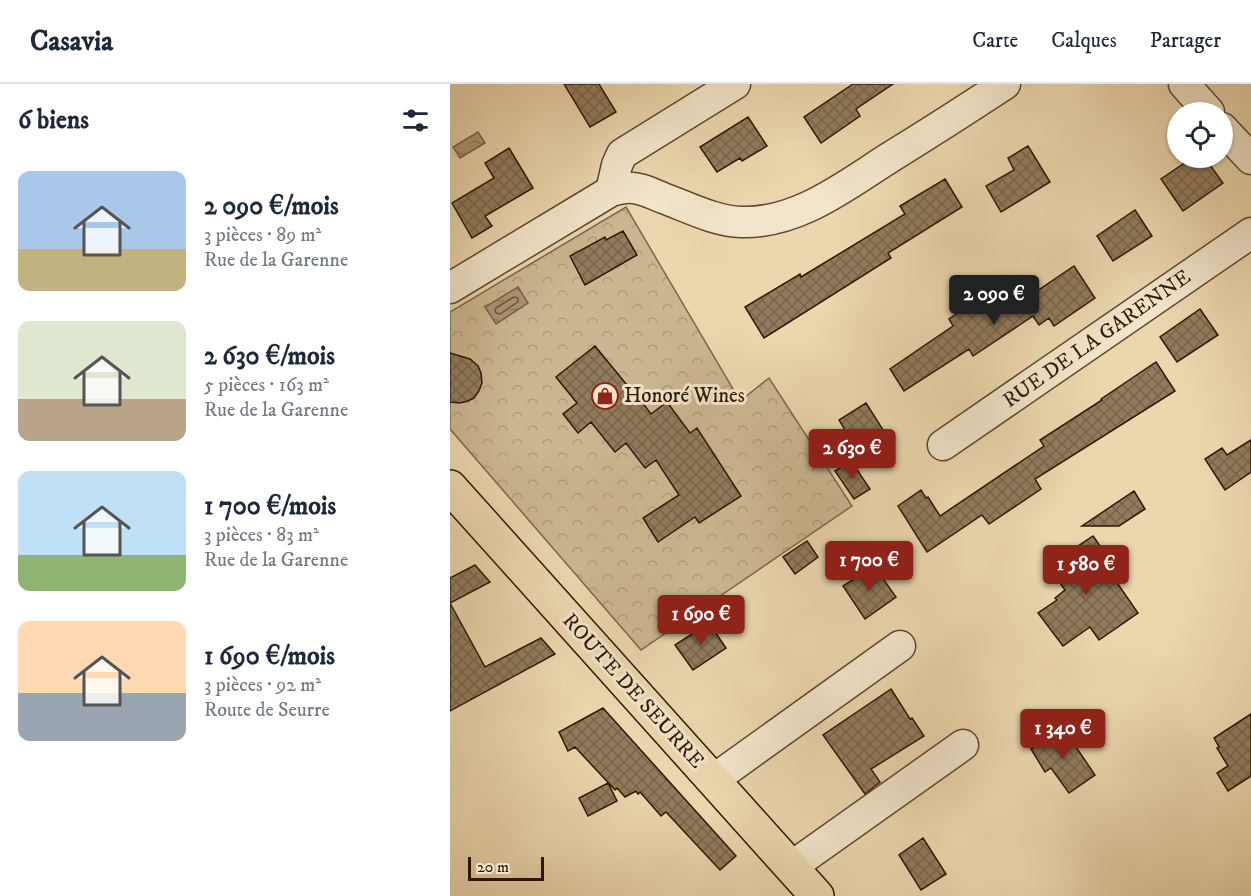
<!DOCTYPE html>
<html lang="fr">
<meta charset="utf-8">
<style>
body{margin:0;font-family:"IM FELL DW Pica",serif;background:#f6f6f7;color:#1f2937;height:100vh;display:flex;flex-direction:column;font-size:22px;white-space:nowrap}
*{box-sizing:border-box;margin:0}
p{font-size:20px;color:#747a83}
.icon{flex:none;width:33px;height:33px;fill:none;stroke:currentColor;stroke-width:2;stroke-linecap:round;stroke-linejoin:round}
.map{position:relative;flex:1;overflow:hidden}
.side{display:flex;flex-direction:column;background:#fff;width:450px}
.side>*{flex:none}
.controls{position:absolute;left:717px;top:18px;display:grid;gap:12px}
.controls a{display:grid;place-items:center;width:66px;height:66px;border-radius:50%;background:#fff;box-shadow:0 2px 4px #0004;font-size:30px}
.scale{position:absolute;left:18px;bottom:15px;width:76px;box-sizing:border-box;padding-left:6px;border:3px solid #2f1803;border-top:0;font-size:16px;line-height:21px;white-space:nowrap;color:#2f1803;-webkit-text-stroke:4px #f2e4ca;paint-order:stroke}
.price{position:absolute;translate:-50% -51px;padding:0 14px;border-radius:6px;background:#8f2418;color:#fff;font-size:20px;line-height:39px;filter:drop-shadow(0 2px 3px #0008)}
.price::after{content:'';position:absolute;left:50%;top:36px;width:18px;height:14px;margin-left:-9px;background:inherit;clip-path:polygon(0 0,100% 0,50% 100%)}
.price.active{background:#222;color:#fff}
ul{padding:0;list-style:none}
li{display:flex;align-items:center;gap:18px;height:150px;padding:0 18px}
li span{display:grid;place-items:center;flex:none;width:168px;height:120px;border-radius:12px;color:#555}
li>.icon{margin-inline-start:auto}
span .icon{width:72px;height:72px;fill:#fffc;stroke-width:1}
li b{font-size:26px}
h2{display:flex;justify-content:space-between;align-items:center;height:72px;padding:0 18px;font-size:26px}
header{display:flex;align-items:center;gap:36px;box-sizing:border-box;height:84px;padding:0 30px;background:#fff;border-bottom:2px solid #e0e1e3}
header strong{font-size:28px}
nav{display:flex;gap:33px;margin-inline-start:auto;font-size:21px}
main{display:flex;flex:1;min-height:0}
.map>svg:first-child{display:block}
</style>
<header>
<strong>Casavia</strong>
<nav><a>Carte</a><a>Calques</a><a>Partager</a></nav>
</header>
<main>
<section class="side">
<h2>6 biens<svg class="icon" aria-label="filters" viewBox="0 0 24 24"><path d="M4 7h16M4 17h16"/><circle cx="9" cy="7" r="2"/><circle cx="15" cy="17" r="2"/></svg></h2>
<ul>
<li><span style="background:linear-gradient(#a9c7e8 65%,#c2b280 0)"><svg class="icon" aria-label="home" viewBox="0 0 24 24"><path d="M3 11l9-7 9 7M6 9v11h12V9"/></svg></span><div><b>2 090 €/mois</b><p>3 pièces · 89 m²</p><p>Rue de la Garenne</p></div></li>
<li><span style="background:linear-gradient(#dfe7d0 65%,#b9a48a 0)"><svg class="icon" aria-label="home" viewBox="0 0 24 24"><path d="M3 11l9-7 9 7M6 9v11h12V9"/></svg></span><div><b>2 630 €/mois</b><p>5 pièces · 163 m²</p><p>Rue de la Garenne</p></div></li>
<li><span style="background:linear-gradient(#bfe0f5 70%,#8fb573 0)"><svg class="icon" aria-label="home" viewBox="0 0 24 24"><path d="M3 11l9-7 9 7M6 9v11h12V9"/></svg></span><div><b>1 700 €/mois</b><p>3 pièces · 83 m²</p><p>Rue de la Garenne</p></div></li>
<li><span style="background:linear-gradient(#ffd9b3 60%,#9aa5b1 0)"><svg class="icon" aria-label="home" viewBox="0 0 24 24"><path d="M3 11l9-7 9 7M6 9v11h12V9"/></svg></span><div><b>1 690 €/mois</b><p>3 pièces · 92 m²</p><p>Route de Seurre</p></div></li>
</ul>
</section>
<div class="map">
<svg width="801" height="812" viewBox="0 0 801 812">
<defs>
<pattern id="park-crowns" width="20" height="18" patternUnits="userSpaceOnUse" patternTransform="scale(1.5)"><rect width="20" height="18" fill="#cbb691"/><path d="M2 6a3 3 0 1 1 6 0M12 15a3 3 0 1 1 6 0" fill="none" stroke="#af9c7b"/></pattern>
<pattern id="water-ripples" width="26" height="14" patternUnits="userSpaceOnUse" patternTransform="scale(1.5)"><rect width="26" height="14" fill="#ab9574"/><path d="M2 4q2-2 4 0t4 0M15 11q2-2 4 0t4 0" fill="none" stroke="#8c795d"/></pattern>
<pattern id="building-cross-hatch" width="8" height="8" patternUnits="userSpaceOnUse" patternTransform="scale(1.5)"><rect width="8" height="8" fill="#917b5c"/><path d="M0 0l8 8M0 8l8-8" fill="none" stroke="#77644a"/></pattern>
</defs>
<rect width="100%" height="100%" fill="#ebd6ae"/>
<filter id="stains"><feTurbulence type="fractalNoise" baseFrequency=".00333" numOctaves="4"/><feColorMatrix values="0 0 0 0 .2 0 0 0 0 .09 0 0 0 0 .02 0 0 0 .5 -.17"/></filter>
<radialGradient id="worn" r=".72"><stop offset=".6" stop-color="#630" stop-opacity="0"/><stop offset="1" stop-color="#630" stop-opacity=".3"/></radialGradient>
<path fill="url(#park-crowns)" stroke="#7d674a" stroke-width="1.5" d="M176 123 290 317 319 294 402 422 191 566 0 345V228Z"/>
<path fill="url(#water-ripples)" stroke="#796347" stroke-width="1.5" d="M28 48 35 59 10 74 3 63Z
M68 203 78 219 46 240 35 223Z"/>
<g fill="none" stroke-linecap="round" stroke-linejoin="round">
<path stroke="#6d563c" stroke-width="1.5" d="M64 213 68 214V218L50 230 46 229 45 226 46 224Z"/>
</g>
<path fill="url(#building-cross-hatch)" stroke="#2f1803" stroke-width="1.5" d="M114 0H149L166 28 140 43Z
M403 0H443L406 25 410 32 371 59 354 33Z
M298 33 317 62 292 77 290 74 267 88 250 63Z
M578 62 600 98 551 128 536 102 564 86 558 74Z
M59 64 83 104 35 132 42 142 22 154 2 119 44 94 35 79Z
M742 74H755L773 99 733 127 711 95Z
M495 95 512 123 438 169 441 174 314 254 295 223 350 190 351 193 455 130 450 122Z
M685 126 702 152 663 177 647 152Z
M173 147 187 171 135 201 120 172 155 153 156 156Z
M624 182 645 214 604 242 599 234 589 241 583 232 523 272 519 265 454 307 440 285 503 242 499 235 522 219 527 226 546 213 556 228Z
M750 225 768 251 727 278 710 253Z
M145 262 181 306 182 305 201 330 217 318 240 349 247 344 291 412 249 439 245 433 208 458 193 434 229 411 206 376 195 384 176 359 165 368 141 338 128 349 113 330 127 319 106 293Z
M0 269 20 275 28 282 31 289 32 299 29 307 24 314 18 317 10 319 0 318Z
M706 278 725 307 585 395 591 405 539 440 532 431 477 468 448 422 471 406 476 414 478 413 490 432 594 362 590 356 652 316 651 315Z
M416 319 435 349 408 367 389 336Z
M801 356V388L775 406 755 375 772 364 777 371Z
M401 377 420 405 404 415 385 387Z
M684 407 695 425 669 442H632Z
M643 452 660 476 654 480 688 529 649 556 640 543 613 562 588 529 607 516 605 514 615 506 598 482Z
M357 457 368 473 345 490 333 473Z
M25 481 40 498 0 519 35 583 91 554 105 570 0 627V494Z
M424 482 446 513 415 535 393 502Z
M259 539 276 564 243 586 225 561Z
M441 605 460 635 462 634 474 652 421 685 430 698 415 710 373 651Z
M153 624 286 772 270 786 216 728 211 732 190 708 188 710 186 707 175 713 167 704 165 706 125 663 118 667 109 648Z
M801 630V692L778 707 767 689 778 682 767 664 769 663 764 654Z
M613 644 645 691 619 709 601 684 595 688 581 665Z
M158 699 167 717 138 732 129 714Z
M473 754 496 790 471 806 449 771Z"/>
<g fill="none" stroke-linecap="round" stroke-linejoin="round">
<defs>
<path id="minor" d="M734 0 759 28
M772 44 801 75
M161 107 167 81 172 70 285 0
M0 204 161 107C168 105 175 103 183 104 194 105 203 110 213 114 238 123 264 137 291 138 347 140 395 102 439 74 478 50 517 25 555 0
M493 361 801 149
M263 696 450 562
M341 783 513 661"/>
<path id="major" d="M0 403 367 812"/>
</defs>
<use href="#minor" stroke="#5e482e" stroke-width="33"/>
<use href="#major" stroke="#2f1803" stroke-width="36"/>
<use href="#minor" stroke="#f2e4ca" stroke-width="30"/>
<use href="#major" stroke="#ebd6ae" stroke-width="33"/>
</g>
<defs>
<symbol id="shop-ring" viewBox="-11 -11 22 22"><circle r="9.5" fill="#f2e4ca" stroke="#8f2418" stroke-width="1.5"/><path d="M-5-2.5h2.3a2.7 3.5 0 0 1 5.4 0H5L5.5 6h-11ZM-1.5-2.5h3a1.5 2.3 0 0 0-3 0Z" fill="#8f2418"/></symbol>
</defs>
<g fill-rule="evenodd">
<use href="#shop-ring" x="140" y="297" width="30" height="30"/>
</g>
<g text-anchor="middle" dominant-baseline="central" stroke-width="6" stroke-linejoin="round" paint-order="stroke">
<g font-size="21" fill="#2f1803" stroke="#f2e4ca">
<text transform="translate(647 255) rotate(-35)">RUE DE LA GARENNE</text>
<text transform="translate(183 607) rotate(48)">ROUTE DE SEURRE</text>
</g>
<g font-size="21" fill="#2f1803" stroke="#f2e4ca" text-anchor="start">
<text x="174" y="312">Honoré Wines</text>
</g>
</g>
<rect width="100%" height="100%" filter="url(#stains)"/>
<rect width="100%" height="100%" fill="url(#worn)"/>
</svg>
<div class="controls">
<a><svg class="icon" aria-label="locate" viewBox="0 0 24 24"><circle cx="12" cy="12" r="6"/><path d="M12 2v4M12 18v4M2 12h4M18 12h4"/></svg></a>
</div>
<div class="scale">20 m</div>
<b class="price active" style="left:544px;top:242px">2 090 €</b>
<b class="price" style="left:402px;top:396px">2 630 €</b>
<b class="price" style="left:419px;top:508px">1 700 €</b>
<b class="price" style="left:636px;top:512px">1 580 €</b>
<b class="price" style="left:251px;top:562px">1 690 €</b>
<b class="price" style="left:613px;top:676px">1 340 €</b>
</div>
</main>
